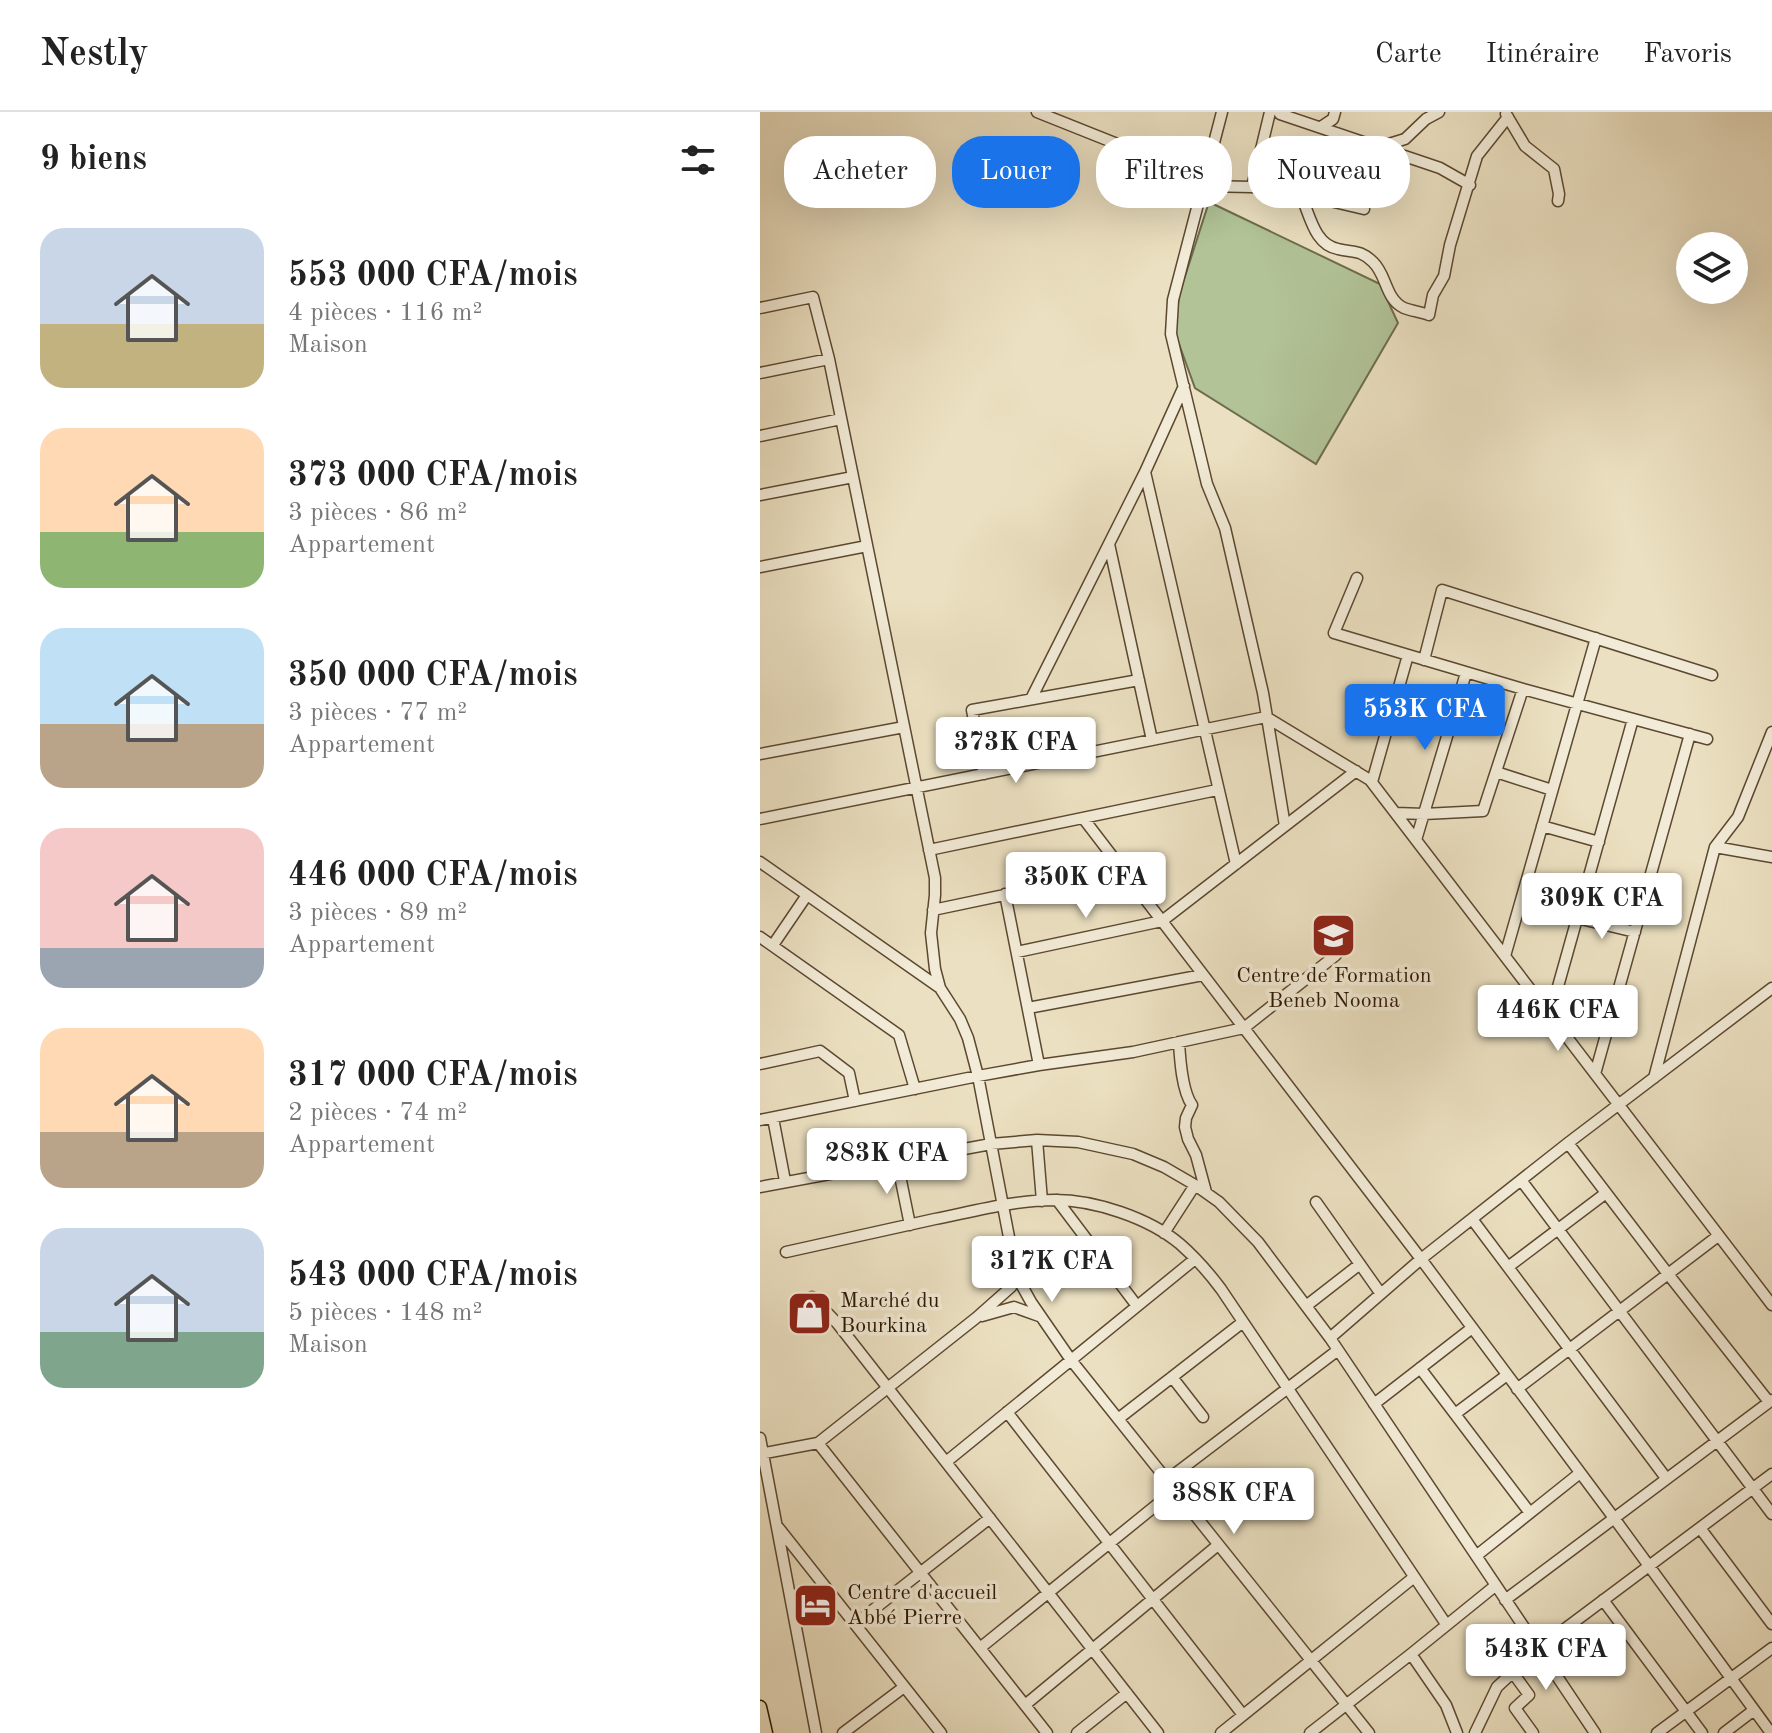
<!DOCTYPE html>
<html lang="fr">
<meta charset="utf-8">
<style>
body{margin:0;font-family:"Old Standard TT",serif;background:#f2f2f2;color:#222;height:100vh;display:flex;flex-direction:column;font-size:30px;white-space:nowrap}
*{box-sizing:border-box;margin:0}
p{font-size:26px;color:#767676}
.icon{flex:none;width:44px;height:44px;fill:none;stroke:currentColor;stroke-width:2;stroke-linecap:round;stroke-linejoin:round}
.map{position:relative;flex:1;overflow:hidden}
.details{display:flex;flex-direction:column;background:#fff;width:760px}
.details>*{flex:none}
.guide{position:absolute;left:24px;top:24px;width:760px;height:72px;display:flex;gap:16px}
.buttons{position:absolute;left:916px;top:120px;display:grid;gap:16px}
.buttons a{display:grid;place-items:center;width:72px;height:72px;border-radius:50%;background:#fff;box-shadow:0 8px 32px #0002;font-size:40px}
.price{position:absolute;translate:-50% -68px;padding:0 18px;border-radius:8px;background:#fff;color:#222;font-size:26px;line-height:52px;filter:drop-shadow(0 2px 4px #0008)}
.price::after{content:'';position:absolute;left:50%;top:48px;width:24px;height:18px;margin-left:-12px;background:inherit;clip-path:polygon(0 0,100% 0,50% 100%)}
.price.active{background:#1a73e8;color:#fff}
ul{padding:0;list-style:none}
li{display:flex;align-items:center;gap:24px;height:200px;padding:0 40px}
li span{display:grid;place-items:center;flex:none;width:224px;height:160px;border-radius:24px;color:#555}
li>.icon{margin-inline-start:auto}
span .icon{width:96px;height:96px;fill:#fffc;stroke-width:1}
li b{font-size:34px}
h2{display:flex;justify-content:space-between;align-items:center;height:96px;padding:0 40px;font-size:34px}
.pill{padding:0 28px;border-radius:32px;background:#fff;box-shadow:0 8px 32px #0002;font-size:28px;line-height:72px}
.pill.active{background:#1a73e8;color:#fff}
header{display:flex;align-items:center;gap:48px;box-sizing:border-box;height:112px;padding:0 40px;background:#fff;border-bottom:2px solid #e0e0e0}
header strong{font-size:38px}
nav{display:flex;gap:44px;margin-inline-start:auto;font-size:28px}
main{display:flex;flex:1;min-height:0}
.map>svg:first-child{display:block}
</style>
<header>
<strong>Nestly</strong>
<nav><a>Carte</a><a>Itinéraire</a><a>Favoris</a></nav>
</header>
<main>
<section class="details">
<h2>9 biens<svg class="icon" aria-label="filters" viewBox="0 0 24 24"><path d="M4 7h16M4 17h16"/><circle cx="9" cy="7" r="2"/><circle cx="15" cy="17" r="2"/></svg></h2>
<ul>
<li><span style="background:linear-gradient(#c9d6e8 60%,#c2b280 0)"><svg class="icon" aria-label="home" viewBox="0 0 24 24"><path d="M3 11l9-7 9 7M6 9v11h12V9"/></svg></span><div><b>553 000 CFA/mois</b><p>4 pièces · 116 m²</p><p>Maison</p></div></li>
<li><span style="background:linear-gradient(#ffd9b3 65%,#8fb573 0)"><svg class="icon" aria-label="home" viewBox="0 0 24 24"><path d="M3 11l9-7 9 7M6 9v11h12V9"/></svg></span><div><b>373 000 CFA/mois</b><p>3 pièces · 86 m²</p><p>Appartement</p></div></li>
<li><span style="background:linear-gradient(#bfe0f5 60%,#b9a48a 0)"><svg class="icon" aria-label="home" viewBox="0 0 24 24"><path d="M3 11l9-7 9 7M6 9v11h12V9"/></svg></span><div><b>350 000 CFA/mois</b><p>3 pièces · 77 m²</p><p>Appartement</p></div></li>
<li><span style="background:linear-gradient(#f6c9c9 75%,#9aa5b1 0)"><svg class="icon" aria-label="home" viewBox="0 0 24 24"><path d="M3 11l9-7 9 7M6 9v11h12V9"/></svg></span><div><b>446 000 CFA/mois</b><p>3 pièces · 89 m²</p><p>Appartement</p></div></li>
<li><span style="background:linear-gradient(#ffd9b3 65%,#b9a48a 0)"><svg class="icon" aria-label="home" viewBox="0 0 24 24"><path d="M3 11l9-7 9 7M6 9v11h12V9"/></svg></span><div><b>317 000 CFA/mois</b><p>2 pièces · 74 m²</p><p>Appartement</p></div></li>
<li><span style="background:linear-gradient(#c9d6e8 65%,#7fa58c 0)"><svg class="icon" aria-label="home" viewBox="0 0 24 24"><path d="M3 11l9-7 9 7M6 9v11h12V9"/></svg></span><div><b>543 000 CFA/mois</b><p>5 pièces · 148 m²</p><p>Maison</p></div></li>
</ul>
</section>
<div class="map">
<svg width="1012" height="1621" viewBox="0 0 1012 1621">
<rect width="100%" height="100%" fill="#ebe0c1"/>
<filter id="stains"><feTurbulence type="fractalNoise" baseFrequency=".0025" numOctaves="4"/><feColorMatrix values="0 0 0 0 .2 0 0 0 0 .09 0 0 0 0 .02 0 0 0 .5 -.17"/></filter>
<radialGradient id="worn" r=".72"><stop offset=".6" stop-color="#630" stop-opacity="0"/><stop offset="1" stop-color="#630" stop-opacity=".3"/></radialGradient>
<path fill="#b1c397" stroke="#6e6c4c" stroke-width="2" d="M449 90 620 172 638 211 556 352 435 276 415 221 419 183Z"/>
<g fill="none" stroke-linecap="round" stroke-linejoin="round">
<defs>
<path id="minor" d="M277 0 445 67
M462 0 413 188 411 222 447 372 465 416 503 581 525 714
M519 0 520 2 680 56 710 73
M746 2 765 34 794 57 799 82 798 89
M561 15 573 7 575 0
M619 35 645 27 666 7 679 0
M443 74 492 75 540 82 604 97
M492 75 510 0
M540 82C550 101 553 132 578 137 593 141 600 137 613 150 627 163 625 187 644 196 652 199 661 200 669 203L673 183 684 164 690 133 717 44 748 5
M0 196 53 185 69 247 175 766V783L171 821 175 857 180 876 200 907 208 926 218 964 253 1146 261 1172 271 1190 311 1248 609 1621
M0 261 69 247
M0 324 81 307
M385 360 476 752
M0 383 93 365
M349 432 392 628
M0 455 107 434
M597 466 574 521 763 577 947 627
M664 548 682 478 952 563
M271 587 385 360 424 274
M0 642 144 615
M736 660 792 678
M224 662 212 598 379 568
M612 670 648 543
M636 701 664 702 723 699 763 577
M323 706 661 1147 854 1406 1011 1621
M0 707 506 605 610 668 1012 1193
M782 714 839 730
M656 728 706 561
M955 735 1012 745
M169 738 457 678
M0 750 180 876
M245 782 279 953
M173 798 363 758
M817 806 875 820
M0 825 139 923 155 977
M13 833 47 783
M257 840 402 809 596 659
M745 844 836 526
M268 896 443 863
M790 903 873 607
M419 930C420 948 422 979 432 993L426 1006 425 1015 428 1027 436 1043 446 1080
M0 952 60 939 89 961 95 989
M835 962 930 622
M894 966 955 735 978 705 1012 620
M13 1006 25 1069
M0 1008 218 964 279 953 373 940 484 916 576 843
M277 1028 282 1089
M808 1031 908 1162 1009 1290
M137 1049 150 1113
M761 1068 1012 1402
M0 1075 231 1032 277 1028 318 1030 373 1042 404 1055 435 1073 459 1090 498 1130 570 1226 835 1621
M297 1088 377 1194
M556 1090 621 1182
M712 1107 906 1366
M404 1121 435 1073
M26 1140C76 1129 126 1118 175 1107 215 1099 255 1088 295 1088 335 1088 389 1106 420 1132 435 1145 449 1161 461 1177L686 1512
M748 1155 846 1081
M52 1185 77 1211 398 1621
M546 1194 600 1152
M222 1204 254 1195 279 1204
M570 1226 661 1147 808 1031 1012 876
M660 1256 770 1401
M412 1265 443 1305
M757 1277 958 1124
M614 1292 712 1216
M247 1300 483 1603
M695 1302 747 1263
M358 1307 483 1210
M0 1326 56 1621
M58 1331 287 1621
M0 1342 58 1331 216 1206 251 1175 252 1152
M186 1350 435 1147
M407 1368 578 1238
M18 1415 181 1621
M940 1416 1012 1512
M716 1444 820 1361
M745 1488 1012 1288
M843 1488 942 1621
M95 1512 230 1406
M220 1536 415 1378
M651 1542 686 1593 697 1621
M753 1561 769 1583 755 1596 773 1621
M265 1593 458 1433
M83 1621 144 1575
M317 1621 367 1581
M461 1621 653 1466
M550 1621 651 1542 735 1474
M715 1621 737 1575 778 1537 1012 1362
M897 1621 1012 1536
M964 1621 994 1598"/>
<path id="major" d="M0 1595 6 1621"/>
</defs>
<use href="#minor" stroke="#5c4830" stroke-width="13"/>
<use href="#major" stroke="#2c1600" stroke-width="15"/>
<use href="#minor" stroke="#f2ebd7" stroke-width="10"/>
<use href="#major" stroke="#ebe0c1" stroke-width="12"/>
</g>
<defs>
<symbol id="school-square" viewBox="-11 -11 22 22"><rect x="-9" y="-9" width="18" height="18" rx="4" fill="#8f2418" stroke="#f2ebd7"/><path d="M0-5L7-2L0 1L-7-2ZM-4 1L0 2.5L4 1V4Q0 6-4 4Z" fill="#fff"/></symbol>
<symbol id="shop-square" viewBox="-11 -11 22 22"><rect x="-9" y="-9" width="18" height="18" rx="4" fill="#8f2418" stroke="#f2ebd7"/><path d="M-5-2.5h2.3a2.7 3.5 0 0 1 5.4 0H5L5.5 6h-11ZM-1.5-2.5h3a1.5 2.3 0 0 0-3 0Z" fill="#fff"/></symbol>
<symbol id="hotel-square" viewBox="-11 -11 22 22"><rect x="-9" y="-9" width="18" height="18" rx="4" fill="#8f2418" stroke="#f2ebd7"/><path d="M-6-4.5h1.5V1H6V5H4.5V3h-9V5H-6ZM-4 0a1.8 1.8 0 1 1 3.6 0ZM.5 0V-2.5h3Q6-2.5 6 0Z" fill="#fff"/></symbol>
</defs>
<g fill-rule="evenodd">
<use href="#school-square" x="548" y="798" width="51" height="51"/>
<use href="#shop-square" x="24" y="1176" width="51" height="51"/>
<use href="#hotel-square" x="30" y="1468" width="51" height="51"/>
</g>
<g text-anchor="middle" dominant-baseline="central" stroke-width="7" stroke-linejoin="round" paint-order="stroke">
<g font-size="22" fill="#2c1600" stroke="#f2ebd7" text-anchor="start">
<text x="574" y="864" text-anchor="middle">Centre de Formation<tspan x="574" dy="25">Beneb Nooma</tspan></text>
<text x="80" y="1189">Marché du<tspan x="80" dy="25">Bourkina</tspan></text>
<text x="87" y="1481">Centre d'accueil<tspan x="87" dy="25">Abbé Pierre</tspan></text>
</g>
</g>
<rect width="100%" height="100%" filter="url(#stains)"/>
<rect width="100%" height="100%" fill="url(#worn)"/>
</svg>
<div class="buttons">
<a><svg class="icon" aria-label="layers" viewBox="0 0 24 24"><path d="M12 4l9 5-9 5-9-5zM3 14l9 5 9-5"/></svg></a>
</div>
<b class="price active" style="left:665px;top:640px">553K CFA</b>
<b class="price" style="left:256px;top:673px">373K CFA</b>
<b class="price" style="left:326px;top:808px">350K CFA</b>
<b class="price" style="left:842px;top:829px">309K CFA</b>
<b class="price" style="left:798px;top:941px">446K CFA</b>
<b class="price" style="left:127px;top:1084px">283K CFA</b>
<b class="price" style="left:292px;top:1192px">317K CFA</b>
<b class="price" style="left:474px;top:1424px">388K CFA</b>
<b class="price" style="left:786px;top:1580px">543K CFA</b>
<div class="guide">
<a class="pill">Acheter</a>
<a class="pill active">Louer</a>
<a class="pill">Filtres</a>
<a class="pill">Nouveau</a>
</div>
</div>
</main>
